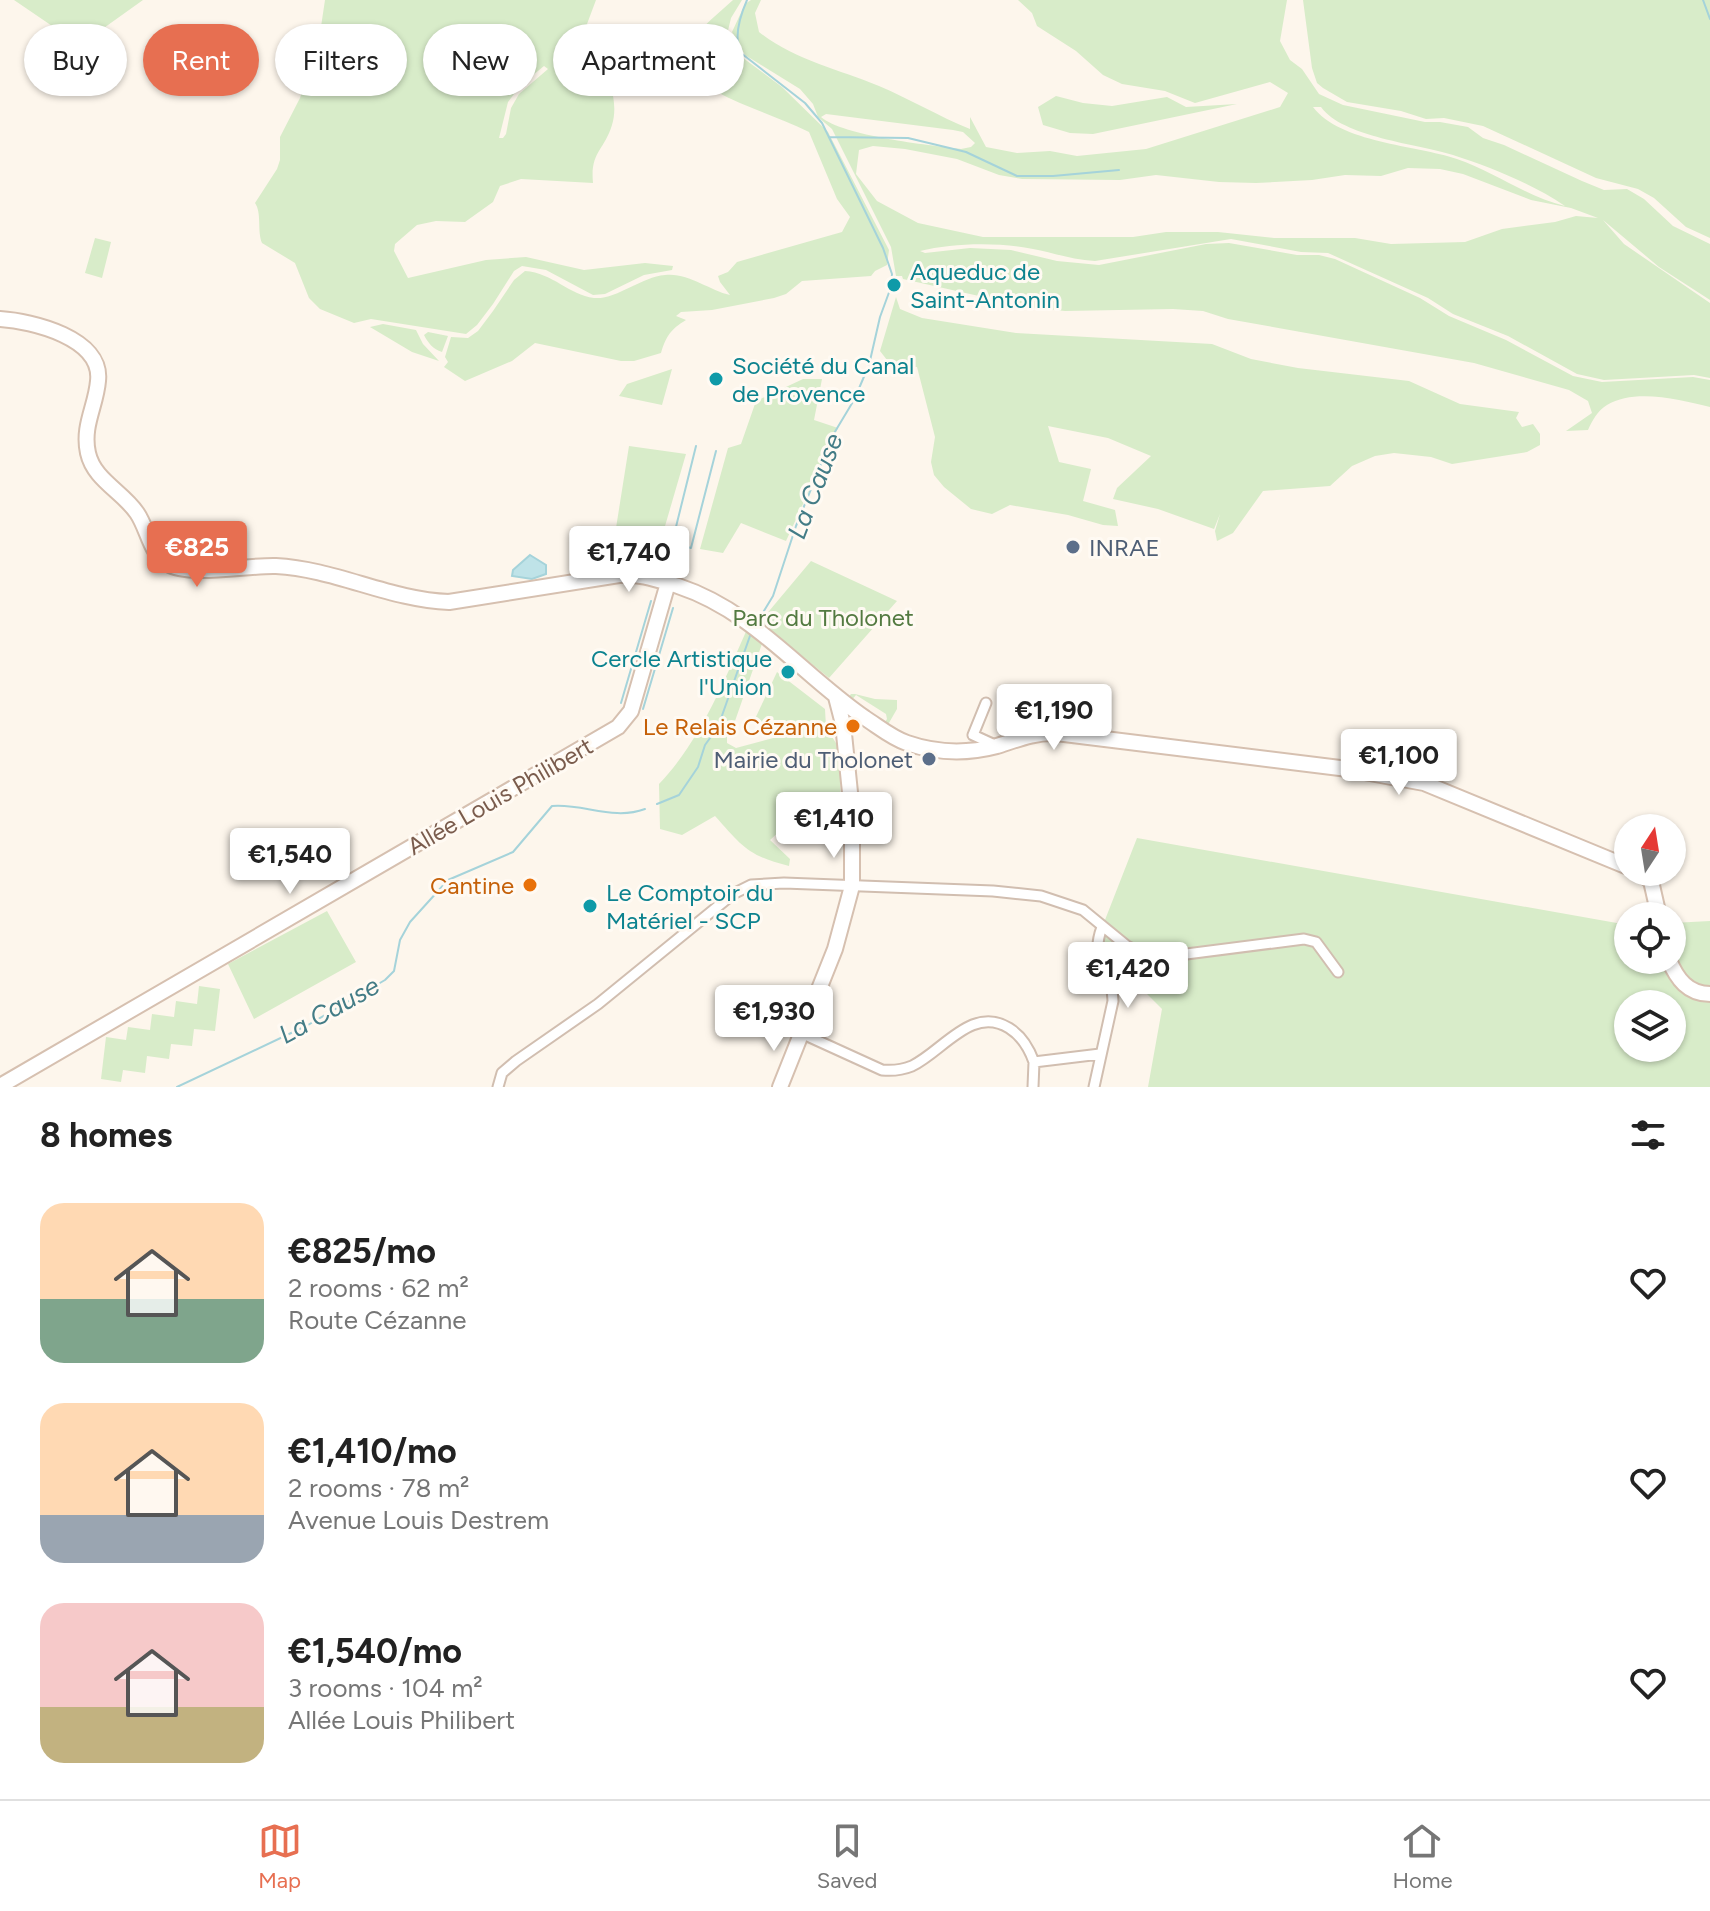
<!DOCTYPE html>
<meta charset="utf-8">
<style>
body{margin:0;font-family:Figtree,sans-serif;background:#f2f2f2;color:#222;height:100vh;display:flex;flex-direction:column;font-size:30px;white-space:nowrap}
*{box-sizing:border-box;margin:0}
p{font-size:26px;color:#767676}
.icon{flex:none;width:44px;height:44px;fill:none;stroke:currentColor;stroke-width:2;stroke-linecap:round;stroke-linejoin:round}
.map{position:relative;height:1087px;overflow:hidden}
.details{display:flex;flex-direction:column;background:#fff;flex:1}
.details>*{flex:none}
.top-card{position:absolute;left:24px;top:24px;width:800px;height:72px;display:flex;gap:16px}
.needle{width:52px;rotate:12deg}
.controls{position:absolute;left:1614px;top:814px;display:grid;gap:16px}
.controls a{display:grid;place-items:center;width:72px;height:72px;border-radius:50%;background:#fff;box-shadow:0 2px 6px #0004;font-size:40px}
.price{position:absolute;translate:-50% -68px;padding:0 18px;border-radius:8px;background:#fff;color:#222;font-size:26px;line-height:52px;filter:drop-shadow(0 2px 4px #0008)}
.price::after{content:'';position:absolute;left:50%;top:48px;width:24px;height:18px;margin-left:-12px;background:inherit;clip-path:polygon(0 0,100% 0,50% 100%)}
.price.on{background:#e76f51;color:#fff}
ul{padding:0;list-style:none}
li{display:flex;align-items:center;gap:24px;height:200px;padding:0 40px}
li span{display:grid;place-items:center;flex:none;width:224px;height:160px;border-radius:24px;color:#555}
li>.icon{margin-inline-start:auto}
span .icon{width:96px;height:96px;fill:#fffc;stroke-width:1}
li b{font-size:34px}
h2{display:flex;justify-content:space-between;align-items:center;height:96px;padding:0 40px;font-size:34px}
.pill{padding:0 28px;border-radius:36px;background:#fff;box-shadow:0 2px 6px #0004;font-size:28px;line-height:72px}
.pill.on{background:#e76f51;color:#fff}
.menu{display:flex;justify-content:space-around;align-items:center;height:112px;border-top:2px solid #e0e0e0;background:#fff;font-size:22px;color:#767676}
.menu a{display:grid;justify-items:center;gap:4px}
.menu .on{color:#e76f51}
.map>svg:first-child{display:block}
</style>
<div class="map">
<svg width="1710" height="1087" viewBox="0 0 1710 1087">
<rect width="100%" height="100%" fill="#fdf6ec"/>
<path fill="#d8ecc9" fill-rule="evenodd" d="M14 0H143L80 45Z
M325 0H596L587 24C597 56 622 92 612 125 604 151 590 152 593 183L521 179 500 186 493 202 465 222 436 221 417 225 395 244 394 251 408 278 486 260 526 257 584 270 645 263 673 266 672 270 644 275 605 294 593 295 546 270 522 266 514 271 493 304 477 325 466 334 371 319 354 323 320 309 309 298 295 263 262 243C257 231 262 213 255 203L277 169 280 160V137L300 98 319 40ZM544 66 548 69 519 94 511 108 506 134 503 138H499L508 102 521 85Z
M733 0H742L731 18 726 39 739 55 782 87 828 132 889 250 887 265 875 271 871 276 802 281 786 294 774 298 712 310 681 312 676 316 686 320C671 329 666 336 661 353L634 361H621L535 343 512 361 465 381 444 367 448 362 445 357 451 337 468 338 478 331 493 311 514 280 525 271C553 273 569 295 594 298 616 300 641 277 665 275 687 272 709 290 730 295L720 282 718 276 728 272 737 262 842 232 850 217 837 199 809 132C761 109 711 98 672 60L660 78 655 90 649 87C674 54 702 27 733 0Z
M751 0H761L755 13 759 32C794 60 838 69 879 86 910 99 938 116 970 129V117L986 147 1017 153 1050 151 1077 156 1146 149 1280 107 1288 93 1270 82 1195 103 1165 91 1122 84 1103 75 1076 51 1037 26 1032 13 1018 0H1287L1280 41 1290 60 1302 69 1319 94 1343 105 1425 122H1440L1468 127 1483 138 1504 145 1582 181 1604 190 1627 189 1644 199 1673 226 1710 244V300L1659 267 1603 220 1624 244 1710 303V378L1694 375 1604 380 1577 374 1508 336 1453 314 1428 298 1328 253 1301 252 1231 239 1095 261C1073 260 1054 253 1033 249 998 242 953 243 920 251L925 253 970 248 1011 250 1057 261 1099 265 1206 244 1229 243 1297 255H1319L1335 259 1420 298 1449 316 1506 340 1573 376 1602 382 1693 377 1710 380V407C1681 400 1635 388 1607 405 1598 410 1592 421 1588 430L1566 431 1592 413 1588 401 1569 390 1474 363 1228 319 1203 311 1173 309 1065 311 1028 307 903 279 902 276H896L891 247 832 129 818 117 813 104 800 89 745 55 732 32 745 4ZM1313 107H1321C1342 137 1418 144 1453 155 1490 167 1533 184 1565 206 1528 197 1494 172 1457 159 1416 145 1340 143 1313 107ZM826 114 953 130 963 132 975 143 971 147 961 149C928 145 843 136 821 117ZM873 146 905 149 957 159 999 175 1022 179 1120 180 1156 175 1219 182 1256 183 1312 180 1345 175 1381 176 1408 168 1440 169 1463 174 1531 200 1571 208 1598 218 1576 216 1555 222 1502 229 1465 242 1391 244 1355 238H1274L1218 232H1166L1133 237H983L918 223 877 201 856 174 859 150Z
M1303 0H1710V238L1686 227 1654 198 1638 189 1596 178 1483 126 1444 118 1426 119 1401 111 1347 102 1323 88 1317 83 1312 68Z
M1056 96 1083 103 1112 106 1167 97 1186 107 1237 104 1093 134 1070 133 1043 125 1038 107Z
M95 238 111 242 102 278 85 273Z
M896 297 900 309 922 318 1016 333 1212 344 1251 359 1298 368 1409 381 1460 404 1519 412 1516 418 1522 427 1533 424 1540 434V445L1527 452 1452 464 1431 457 1394 453 1375 456 1352 466 1330 486 1263 491 1233 533 1217 541 1215 531 1220 514 1214 529 1158 509 1113 499 1117 488 1151 456 1108 438 1048 426 1059 462 1091 469 1083 501 1115 510 1118 526 1103 525 1068 515 1010 505 992 514 971 509 944 487 934 475 931 462 935 437 917 367 894 369 880 351Z
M383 324 416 330 423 344 439 361 412 352 370 327Z
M428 332 448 336 442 352C433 349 428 343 424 335Z
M672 369 662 405 619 396 627 384Z
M803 379H822L814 420 838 428 786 541 741 523 723 553 700 549 728 448 741 444 756 401Z
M629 446 686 454 663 533 616 528Z
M811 561 897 601 829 678 760 622Z
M748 627 764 638 735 721 727 736V743L736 748 796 732 760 727 753 723 777 672 825 709 826 727 839 748 841 807 845 837 823 844 811 831 832 812 814 793 785 805 791 821 770 840 790 859 789 866C748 856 742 846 715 816L682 835 660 829 659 784C701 740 724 681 748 627Z
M851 694H855L875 699 897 700V709L886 728 882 726 887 719 886 714 856 695 850 702 847 699Z
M1137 838 1628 925V960H1672V923L1710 921V1087H1148L1162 1009 1096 943ZM1628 1004H1672V1048H1628Z
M327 911 356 962 254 1019 228 964Z
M199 986 220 989 215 1031 194 1029 192 1046 171 1044 169 1059 147 1056 145 1073 123 1070 121 1082 101 1079 106 1037 126 1040 128 1027 150 1030 152 1014 174 1017 176 1001 197 1004Z"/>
<path fill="#bfe3e8" stroke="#a5d3da" stroke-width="2" d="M530 555 546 565V574L532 579 512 576 513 570Z"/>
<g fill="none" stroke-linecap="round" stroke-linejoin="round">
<path stroke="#a5d3da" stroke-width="2" d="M747 0C740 16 733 37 741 53L805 103 822 123 883 248 892 274 891 287 880 317 869 365 854 400 833 435 796 526 773 596 756 624
M1703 0 1710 19
M829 137 908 138 966 152 1017 176H1053L1119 170
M696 446 672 543 691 548 716 451
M621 703 651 601
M643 709 673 608
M657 804 679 795 698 767 705 745 718 727 751 633
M177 1087 308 1025 385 980 394 971 400 940 410 922 448 880 513 852 552 806C583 803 613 821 645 809"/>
<defs>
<path id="street" d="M986 703 973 735 997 746
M803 1034 882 1070C892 1071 902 1070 912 1066 943 1051 972 1005 1009 1028 1022 1036 1029 1048 1034 1062L1100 1054
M498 1087 502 1073 516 1061 598 1004 733 894 751 885 784 883 993 891 1041 896 1083 910 1127 946 1144 955 1163 957 1304 939 1316 942 1338 972
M1033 1087 1034 1062
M1094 1087 1113 1001C1113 971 1088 965 1102 927"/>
<path id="secondary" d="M0 319C32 321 103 338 98 381 96 406 82 426 88 453 94 480 122 491 137 513 148 529 150 554 168 564 188 577 249 565 276 566 335 569 390 600 449 602L619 575C640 573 658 580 678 586 754 611 801 674 865 718 879 727 892 738 907 743 936 753 967 754 997 746 1016 740 1035 732 1056 733L1348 769 1424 783 1628 867
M1639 872 1651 881 1659 916
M1669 960C1677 979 1688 994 1710 994
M0 1086 618 727 631 711 668 583
M780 1087 835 949 852 886V812L843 724 836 697"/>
</defs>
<use href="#street" stroke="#d1beb0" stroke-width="13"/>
<use href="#secondary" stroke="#d6c0b0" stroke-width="18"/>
<use href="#street" stroke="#fff" stroke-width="9"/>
<use href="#secondary" stroke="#fff" stroke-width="14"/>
</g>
<g fill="#0f9aa8" stroke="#fffaf3" stroke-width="3">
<circle cx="894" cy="285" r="8"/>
<circle cx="716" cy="379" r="8"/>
<circle cx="788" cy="672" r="8"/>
<circle cx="590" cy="906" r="8"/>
</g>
<g fill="#5c6f8a" stroke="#fffaf3" stroke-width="3">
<circle cx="1073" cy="547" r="8"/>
<circle cx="929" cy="759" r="8"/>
</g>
<g fill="#e8710a" stroke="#fffaf3" stroke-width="3">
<circle cx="853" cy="726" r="8"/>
<circle cx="530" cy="885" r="8"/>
</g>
<g text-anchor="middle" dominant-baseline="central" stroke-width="6" stroke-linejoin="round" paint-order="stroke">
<g font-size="24" fill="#0d838f" stroke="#fffaf3" text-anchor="start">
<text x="910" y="271">Aqueduc de<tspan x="910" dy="28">Saint-Antonin</tspan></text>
<text x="732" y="365">Société du Canal<tspan x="732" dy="28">de Provence</tspan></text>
<text x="772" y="658" text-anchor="end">Cercle Artistique<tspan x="772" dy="28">l'Union</tspan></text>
<text x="606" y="892">Le Comptoir du<tspan x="606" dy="28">Matériel - SCP</tspan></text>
</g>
<g font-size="24" fill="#4e5e75" stroke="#fffaf3" text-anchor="start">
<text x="1089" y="547">INRAE</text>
<text x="913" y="759" text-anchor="end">Mairie du Tholonet</text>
</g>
<g font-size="24" fill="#537a41" stroke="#fffaf3">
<text x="823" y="617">Parc du Tholonet</text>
</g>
<g font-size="24" fill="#c56008" stroke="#fffaf3" text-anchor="end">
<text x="837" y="726">Le Relais Cézanne</text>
<text x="514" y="885">Cantine</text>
</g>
<g font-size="24" fill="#7a5c4d" stroke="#fffaf3">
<text transform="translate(500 796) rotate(-30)">Allée Louis Philibert</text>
</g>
<g font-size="26" font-style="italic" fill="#437c86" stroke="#fffaf3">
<text transform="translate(815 486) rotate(-69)">La Cause</text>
<text transform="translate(329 1010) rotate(-29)">La Cause</text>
</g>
</g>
</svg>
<div class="controls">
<a><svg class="needle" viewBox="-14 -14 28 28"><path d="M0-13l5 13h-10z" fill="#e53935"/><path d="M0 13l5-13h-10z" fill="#767676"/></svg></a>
<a><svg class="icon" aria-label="locate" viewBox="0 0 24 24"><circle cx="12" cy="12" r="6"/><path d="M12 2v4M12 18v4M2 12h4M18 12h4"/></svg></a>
<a><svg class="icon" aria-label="layers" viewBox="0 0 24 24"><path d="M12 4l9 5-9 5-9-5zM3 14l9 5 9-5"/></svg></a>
</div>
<b class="price on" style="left:197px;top:589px">€825</b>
<b class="price" style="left:629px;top:594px">€1,740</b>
<b class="price" style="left:1054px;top:752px">€1,190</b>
<b class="price" style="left:1399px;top:797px">€1,100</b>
<b class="price" style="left:834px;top:860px">€1,410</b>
<b class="price" style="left:290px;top:896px">€1,540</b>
<b class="price" style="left:1128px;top:1010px">€1,420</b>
<b class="price" style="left:774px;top:1053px">€1,930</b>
<div class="top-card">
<a class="pill">Buy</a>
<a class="pill on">Rent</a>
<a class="pill">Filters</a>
<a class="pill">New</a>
<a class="pill">Apartment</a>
</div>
</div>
<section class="details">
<h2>8 homes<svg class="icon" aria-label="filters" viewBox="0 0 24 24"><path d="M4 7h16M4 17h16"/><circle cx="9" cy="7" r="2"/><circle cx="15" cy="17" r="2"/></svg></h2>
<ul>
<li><span style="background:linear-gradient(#ffd9b3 60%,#7fa58c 0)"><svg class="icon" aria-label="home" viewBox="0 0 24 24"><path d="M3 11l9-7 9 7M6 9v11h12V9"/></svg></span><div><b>€825/mo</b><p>2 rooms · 62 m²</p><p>Route Cézanne</p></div><svg class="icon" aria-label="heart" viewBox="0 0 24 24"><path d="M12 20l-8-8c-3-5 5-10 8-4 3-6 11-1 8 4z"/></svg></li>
<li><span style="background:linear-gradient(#ffd9b3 70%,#9aa5b1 0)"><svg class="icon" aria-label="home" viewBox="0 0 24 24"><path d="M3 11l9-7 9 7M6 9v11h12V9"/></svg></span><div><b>€1,410/mo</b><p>2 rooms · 78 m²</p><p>Avenue Louis Destrem</p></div><svg class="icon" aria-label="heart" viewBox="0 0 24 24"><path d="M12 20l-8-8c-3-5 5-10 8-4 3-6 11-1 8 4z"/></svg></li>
<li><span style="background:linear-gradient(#f6c9c9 65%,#c2b280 0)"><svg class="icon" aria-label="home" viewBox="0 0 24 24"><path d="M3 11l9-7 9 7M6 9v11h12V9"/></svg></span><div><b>€1,540/mo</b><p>3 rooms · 104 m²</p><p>Allée Louis Philibert</p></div><svg class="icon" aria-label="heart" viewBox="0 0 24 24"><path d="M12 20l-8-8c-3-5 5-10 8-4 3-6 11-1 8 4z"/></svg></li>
</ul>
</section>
<nav class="menu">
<a class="on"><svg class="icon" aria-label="map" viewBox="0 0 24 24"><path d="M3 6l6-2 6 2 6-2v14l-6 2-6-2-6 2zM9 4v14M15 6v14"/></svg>Map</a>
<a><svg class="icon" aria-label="saved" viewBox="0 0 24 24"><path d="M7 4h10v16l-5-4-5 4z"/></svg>Saved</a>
<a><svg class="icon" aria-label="home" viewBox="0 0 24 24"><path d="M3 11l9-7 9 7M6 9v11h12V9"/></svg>Home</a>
</nav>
